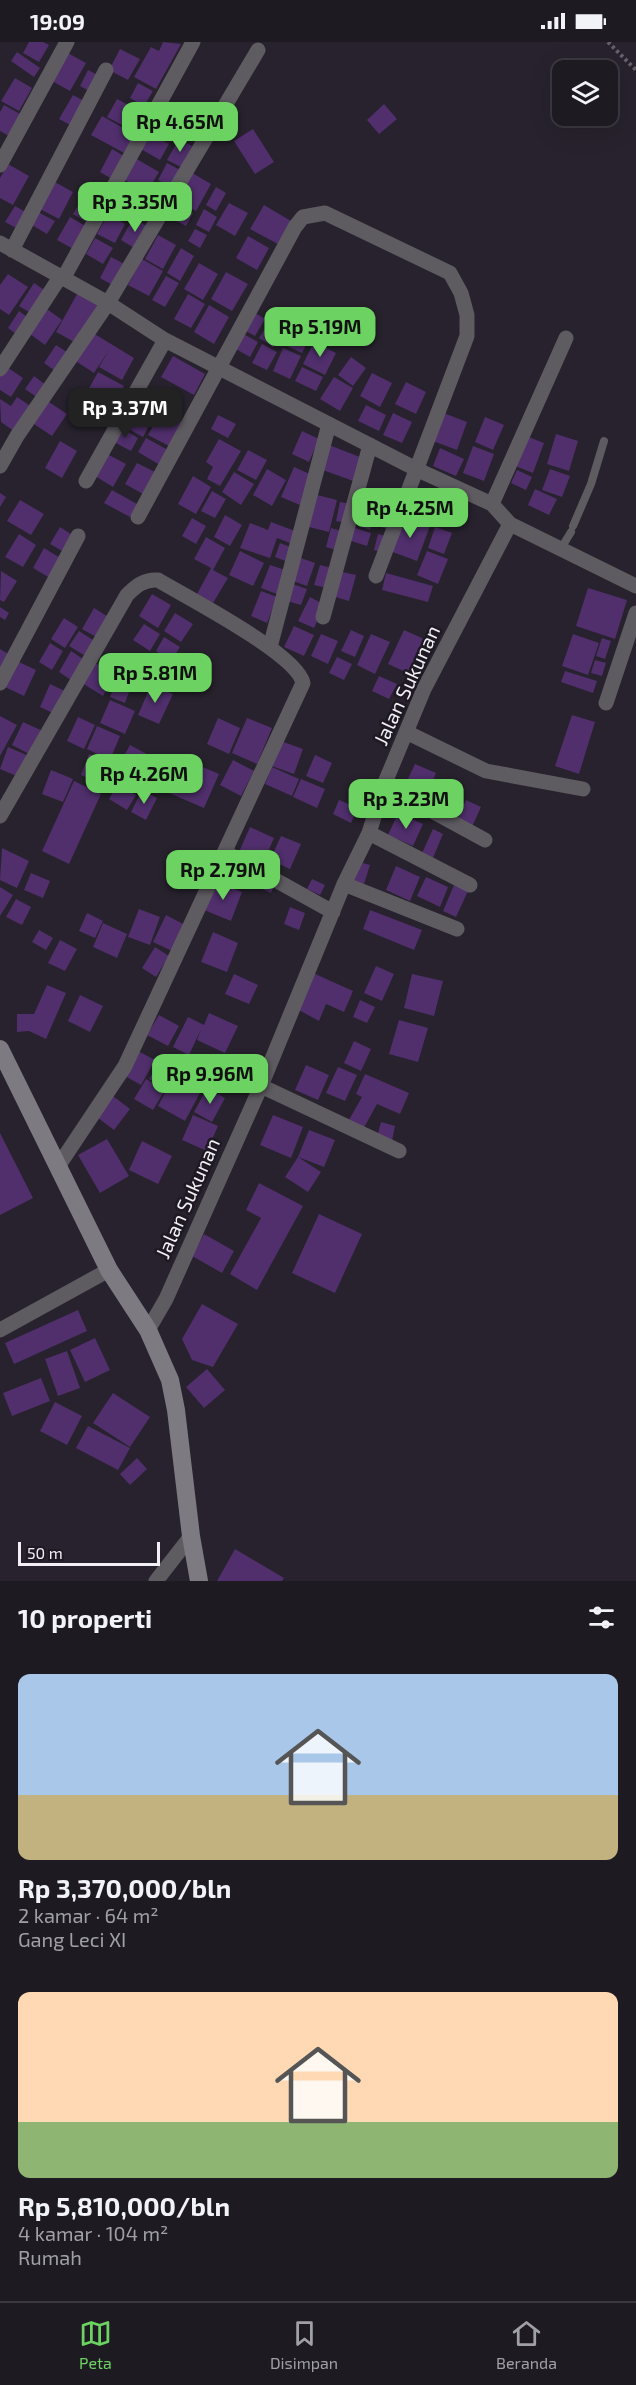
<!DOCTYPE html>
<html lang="id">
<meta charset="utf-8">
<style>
body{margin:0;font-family:"Exo 2",sans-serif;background:#25232a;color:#f1f3f6;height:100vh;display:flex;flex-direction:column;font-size:22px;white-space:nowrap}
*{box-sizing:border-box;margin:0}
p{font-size:20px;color:#a0a1a5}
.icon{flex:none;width:33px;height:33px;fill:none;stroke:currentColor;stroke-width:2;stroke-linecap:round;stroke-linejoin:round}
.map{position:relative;height:1539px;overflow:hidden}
.drawer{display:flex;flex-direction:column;background:#1d1a22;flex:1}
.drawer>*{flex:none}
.tools{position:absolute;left:552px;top:18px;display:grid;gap:12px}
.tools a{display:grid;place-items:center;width:66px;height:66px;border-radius:12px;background:#1d1a22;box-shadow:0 6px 24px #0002,0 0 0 2px #3b3840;font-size:30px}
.scale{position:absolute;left:18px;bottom:15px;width:142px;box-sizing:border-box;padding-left:6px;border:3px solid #f2eff6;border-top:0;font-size:16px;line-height:21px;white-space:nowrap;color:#f2eff6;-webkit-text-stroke:4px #1e1923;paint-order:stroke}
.price{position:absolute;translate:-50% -51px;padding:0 14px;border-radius:12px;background:#6cd362;color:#111;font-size:20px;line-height:39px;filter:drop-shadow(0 2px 3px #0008)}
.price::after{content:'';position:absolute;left:50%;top:36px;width:18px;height:14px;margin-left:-9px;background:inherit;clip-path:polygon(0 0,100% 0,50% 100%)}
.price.current{background:#222;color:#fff}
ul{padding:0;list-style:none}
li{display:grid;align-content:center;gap:12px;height:318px;padding:0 18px}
li span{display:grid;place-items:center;height:186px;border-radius:12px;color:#555}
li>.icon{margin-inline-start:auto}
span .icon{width:108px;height:108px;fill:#fffc;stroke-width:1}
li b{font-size:26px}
h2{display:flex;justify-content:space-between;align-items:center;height:72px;padding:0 18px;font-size:26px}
.status{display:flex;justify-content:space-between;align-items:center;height:42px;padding:0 30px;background:#1d1a22;direction:ltr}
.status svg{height:16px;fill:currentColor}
.dock{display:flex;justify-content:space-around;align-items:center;height:84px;border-top:2px solid #3b3840;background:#1d1a22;font-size:16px;color:#a0a1a5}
.dock a{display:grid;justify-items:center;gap:3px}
.dock .current{color:#6cd362}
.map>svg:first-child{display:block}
</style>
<div class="status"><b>19:09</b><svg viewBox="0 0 49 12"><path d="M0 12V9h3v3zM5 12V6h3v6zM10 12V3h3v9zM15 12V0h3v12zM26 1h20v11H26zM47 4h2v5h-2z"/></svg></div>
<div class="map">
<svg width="636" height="1539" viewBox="0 0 636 1539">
<rect width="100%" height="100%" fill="#27222d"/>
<path fill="#502f6c" d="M29 0H43L49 3 39 20 23 11Z
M163 0 181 2 156 47 134 35 151 5 159 9Z
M120 7 140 17 128 38 109 28Z
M17 10 40 26 34 35 11 19Z
M66 10 86 21 70 49 50 38Z
M88 28 100 34 91 50 80 44Z
M15 36 32 46 19 69 1 59Z
M138 41 153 49 144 64 130 56Z
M73 53 88 61 74 85 59 77Z
M117 57 134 66 124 84 107 75Z
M161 61 180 71 166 97 147 86Z
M384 62 397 77 379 92 367 78Z
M4 63 22 73 9 94 0 89V70Z
M102 74 134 92 124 111 91 93Z
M253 87 274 120 255 132 234 99Z
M148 90 169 102 160 118 139 106Z
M179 97 192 104 181 125 167 118Z
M112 107 124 114 112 137 100 130Z
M135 116 159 130 147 150 123 137Z
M167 121 182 129 172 146 158 138Z
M8 122 29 134 13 163 0 156V136Z
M189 129 211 142 196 169 174 157Z
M53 139 73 150 59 177 38 166Z
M125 142 143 152 135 167 117 157Z
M154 145 167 152 157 170 144 163Z
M216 145 226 151 216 169 206 163Z
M82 158 98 167 90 182 73 172Z
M229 161 248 171 235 194 216 183Z
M178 163 193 171 186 184 171 176Z
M264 163 291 179 278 202 250 187Z
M15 164 29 172 20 188 5 180Z
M204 167 217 175 209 190 196 183Z
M38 170 55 179 47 192 32 183Z
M108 172 125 182 115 201 97 192Z
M70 175 87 185 75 208 57 198Z
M133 176 149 185 136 207 121 198Z
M195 187 207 193 200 206 188 199Z
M158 193 176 203 163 227 145 217Z
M248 194 269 206 257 228 236 216Z
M95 196 113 206 103 222 86 212Z
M181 206 194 214 180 239 167 231Z
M111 215 128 224 116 245 100 236Z
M142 217 163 229 149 254 128 243Z
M199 221 218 232 203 258 184 247Z
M226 230 248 242 232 269 211 257Z
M8 232 28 245 9 273 0 267V243Z
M166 234 179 241 165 265 152 258Z
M34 241 47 250 32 272 19 264Z
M77 252 99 264 78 302 56 290Z
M188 252 205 262 191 286 174 277Z
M209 263 229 275 214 302 194 290Z
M43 264 62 278 45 303 26 289Z
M19 269 30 277 19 294 8 286Z
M253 270 265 277 255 294 244 288Z
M272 275 286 283 273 305 259 296Z
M295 280 313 288 302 311 285 303Z
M93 291 134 316 122 338 99 325 109 308 94 331 74 318Z
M242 291 258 300 250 315 234 306Z
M314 300 336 311 325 333 303 322Z
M262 302 277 310 267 328 252 321Z
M56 303 70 312 58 331 44 321Z
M283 306 301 314 290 337 273 329Z
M173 314 205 332 194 353 161 335Z
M351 315 366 326 353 344 338 333Z
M4 323 23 336 11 355 0 348V329Z
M302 325 323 335 316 349 295 339Z
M98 330 124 344 115 360 107 356 104 360 87 350Z
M372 331 392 341 380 365 360 354Z
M34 334 46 343 38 356 25 347Z
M334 335 353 346 340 369 320 357Z
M406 340 426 350 416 372 395 362Z
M17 355 32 365 15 390 1 380 0 357 11 364Z
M46 358 67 372 52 394 31 380Z
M137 362 155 372 143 395 125 385Z
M366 363 386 373 379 389 358 379Z
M162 368 182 380 169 404 148 393Z
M441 370 467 380 457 408 430 398Z
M393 371 412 380 402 401 383 393Z
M218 373 236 382 228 396 211 387Z
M485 375 504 383 493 408 475 400Z
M120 385 138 396 131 409 112 399Z
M302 389 319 397 309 420 292 412Z
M556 392 578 399 569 429 547 422Z
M526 394 544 401 533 431 515 424Z
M146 396 168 408 160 423 138 410Z
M219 397 241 409 220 444 207 437 213 425 206 420Z
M60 399 77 409 62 436 45 426Z
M329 403 365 417 356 440 320 427Z
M473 404 494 412 484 439 463 431Z
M440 406 464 417 456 434 433 424Z
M248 408 267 418 256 438 237 428Z
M107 412 126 422 113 445 95 434Z
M137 421 155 430 143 452 125 442Z
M294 425 312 433 300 463 281 455Z
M267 427 286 438 272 464 253 453Z
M550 427 570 434 562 455 542 448Z
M517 428 532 435 526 448 511 441Z
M234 430 254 442 241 463 222 450Z
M193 434 211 445 196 472 178 462Z
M535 447 557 457 549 473 528 463Z
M112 448 137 462 130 475 104 461Z
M212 449 226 457 215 476 201 469Z
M0 451 6 455 0 465Z
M362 451 381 459 370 488 351 480Z
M313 452 337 458 329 490 305 484Z
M20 458 44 472 31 493 7 479Z
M340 460 351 462 347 481 336 479Z
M385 462 399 467 391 489 377 483Z
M225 473 242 483 230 504 214 495Z
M404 474 430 484 417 519 390 509Z
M192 476 206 484 196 502 182 494Z
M271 480 295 489 290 501 277 496 270 516 240 506 250 481 268 488Z
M60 485 74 494 64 510 50 502Z
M352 485 371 491 367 504 348 498Z
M435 485 452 491 444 512 428 506Z
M331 486 345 490 339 509 326 505Z
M19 492 36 503 23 525 5 515Z
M378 492 389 495 384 511 374 508Z
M206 495 225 506 213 528 228 536 213 561 197 552 211 526 194 517Z
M280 501 293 506 288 520 275 515Z
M44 506 62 517 50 536 33 526Z
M240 509 264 521 253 544 229 533Z
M427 509 448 517 438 542 417 533Z
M298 515 315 521 307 544 290 538Z
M270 523 285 528 277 552 261 546Z
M320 523 332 526 327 546 314 543Z
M1 529 17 539 4 560 0 558Z
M338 529 356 533 349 559 332 554Z
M386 531 433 544 428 560 382 548Z
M290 541 307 547 301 563 284 558Z
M588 546 627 558 615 597 576 584Z
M261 549 277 555 267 581 251 574Z
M152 552 171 563 158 586 139 574Z
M310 555 325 563 314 586 298 579Z
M0 565 9 571 5 578 0 575Z
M94 566 110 576 98 596 82 587Z
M175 571 193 582 181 600 164 589Z
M64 576 78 585 65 606 51 597Z
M144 582 160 592 150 609 133 598Z
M294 584 314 593 304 614 284 605Z
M351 588 364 594 355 615 341 609Z
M404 588 424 597 408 631 388 622Z
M79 589 96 600 87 615 69 604Z
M321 592 338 599 328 622 311 614Z
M371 592 390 600 375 632 357 623Z
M573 592 599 601 588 633 562 624Z
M164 595 180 605 171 619 156 609Z
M602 596 611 599 605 617 596 614Z
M50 601 63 609 52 628 39 620Z
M0 607 10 613 0 630Z
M71 609 86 619 74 640 59 630Z
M337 615 352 622 344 638 329 631Z
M595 618 606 621 602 634 591 631Z
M17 619 36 628 24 654 5 645Z
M95 621 115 633 103 654 82 641Z
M565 629 597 639 593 651 561 640Z
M379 634 397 642 389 657 372 649Z
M117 637 132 642 125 661 110 655Z
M50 642 67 650 57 673 40 665Z
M151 643 173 652 159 682 138 673Z
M110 658 135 669 125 692 100 681Z
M572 673 595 680 579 732 555 724Z
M0 674 17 683 0 714Z
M78 675 95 683 84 707 67 699Z
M218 676 240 686 229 712 207 702Z
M247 676 272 686 257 722 232 711Z
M23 680 45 690 33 714 12 703Z
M97 684 120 694 110 718 87 707Z
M278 698 303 707 294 732 269 723Z
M130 703 154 716 139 742 115 730Z
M8 705 31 715 21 736 0 727Z
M89 712 106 719 97 740 81 733Z
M315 713 332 721 323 741 306 734Z
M184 717 219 732 204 766 169 751Z
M233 718 254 729 241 754 220 743Z
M415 722 436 731 428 750 406 741Z
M272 725 299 737 292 754 265 742Z
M51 728 73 737 63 760 42 752Z
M301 737 325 747 317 766 293 755Z
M74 739 101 752 69 822 42 809Z
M118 742 136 753 127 768 109 757Z
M447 743 456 747 445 773 436 769Z
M142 748 157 756 146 778 131 770Z
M402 756 416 762 411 773 397 766Z
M339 758 358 766 351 781 333 772Z
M466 758 481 765 471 787 456 780Z
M398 771 423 782 413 804 388 793Z
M250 785 274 796 263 821 239 810Z
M433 787 443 792 433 816 422 811Z
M281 794 301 802 290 827 270 818Z
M2 806 29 819 17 846 0 838Z
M359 820 370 823 364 842 353 839Z
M396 824 420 835 410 859 386 848Z
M31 831 50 839 43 856 24 848Z
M426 835 448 845 440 865 417 854Z
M265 837 275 842 271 851 260 846Z
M312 837 325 843 320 853 307 847Z
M215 840 242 850 231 879 204 868Z
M454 843 468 849 456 875 443 869Z
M0 845 13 853 0 874Z
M16 857 31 865 22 883 6 875Z
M290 865 305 871 299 888 284 882Z
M139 867 160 875 150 903 128 895Z
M370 868 422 888 414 908 363 887Z
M87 871 103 879 95 896 79 889Z
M166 873 185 883 172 909 153 900Z
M103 881 127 892 117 916 93 905Z
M39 888 53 896 46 908 32 900Z
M213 890 238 901 227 930 201 920Z
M60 898 77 907 65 929 48 921Z
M155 905 169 914 156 935 142 926Z
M376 924 394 932 382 959 364 951Z
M313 931 353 949 344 970 326 962 319 979 297 967Z
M234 932 258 943 249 962 225 952Z
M412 932 443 939 434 974 404 966Z
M47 943 66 951 46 997 29 989 17 990V972H34Z
M80 953 103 964 90 990 68 979Z
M360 958 375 965 367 981 353 975Z
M209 971 238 984 225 1011 197 998 201 987 189 1013 173 1005 188 975 204 983Z
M159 973 179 984 168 1004 147 993Z
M399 978 428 986 418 1020 389 1012Z
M354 999 371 1007 361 1029 344 1021Z
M136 1008 155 1018 141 1043 123 1033Z
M162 1015 179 1025 174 1034 201 1049 185 1079 158 1064 167 1047 149 1037Z
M306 1023 329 1033 318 1058 295 1048Z
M338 1025 357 1033 345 1059 326 1051Z
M365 1032 409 1051 400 1072 377 1062 361 1091 346 1083 362 1055 356 1052Z
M146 1037 165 1048 153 1068 134 1057Z
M207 1046 225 1056 212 1080 194 1070Z
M113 1054 130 1067 114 1088 98 1076Z
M193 1073 218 1084 207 1109 182 1098Z
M273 1073 303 1085 291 1116 260 1103Z
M381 1080 395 1084 392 1099 377 1095Z
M309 1088 335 1098 324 1125 298 1115Z
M0 1091 33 1156 0 1173Z
M107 1097 129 1134 100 1151 78 1113Z
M142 1099 172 1114 158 1142 129 1128Z
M298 1115 321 1130 308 1150 285 1135Z
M259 1141 303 1164 257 1248 230 1232 261 1176 246 1168Z
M319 1172 362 1192 335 1251 292 1231Z
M204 1192 234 1209 222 1231 192 1214Z
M202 1262 238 1282 213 1325 192 1318 182 1297Z
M78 1268 87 1289 14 1322 5 1301Z
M95 1296 110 1328 85 1340 70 1308Z
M67 1309 80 1346 58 1354 45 1317Z
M207 1327 225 1348 204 1366 186 1345Z
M41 1336 50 1359 12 1374 3 1351Z
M113 1351 150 1375 130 1405 93 1381Z
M55 1360 82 1374 67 1403 40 1389Z
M88 1384 130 1406 118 1428 76 1406Z
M137 1416 147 1427 130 1443 120 1432Z
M235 1507 284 1536 282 1539H217Z"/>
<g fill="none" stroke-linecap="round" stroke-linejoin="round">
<path stroke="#65606a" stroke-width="4" stroke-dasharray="3 3" stroke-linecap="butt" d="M608 0 636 28"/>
<path stroke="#5e5b61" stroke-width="8" d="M573 484 591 442 604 399
M560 508 571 490"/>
<path stroke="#5e5b61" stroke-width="15" d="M0 123 67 0
M0 201 108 261 165 298 418 428 492 462 510 482 636 544
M12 208 106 28
M63 237 193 0
M0 327 60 235
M0 424 17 394 108 261 258 8
M86 439 165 298
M492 462 566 296
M138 475 295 185 303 175 325 171 450 231 461 251 467 273V294L376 534
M323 575 370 403
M270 605 329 382
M0 641 78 494
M606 661 636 571
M406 690 486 729 583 747
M384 743 485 798
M0 774 127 553C136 544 144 537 158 538 188 556 297 612 303 641L125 1024 59 1123
M369 791 470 843
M225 810 333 870
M344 842 457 887
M261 1044 399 1109
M0 1288 109 1228
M148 1288 166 1257 261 1044 344 842 369 791 384 743 424 647 510 482
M156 1539 191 1494"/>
<path stroke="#7e7a82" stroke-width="18" d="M0 1007 109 1228 148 1288 170 1338 176 1368 191 1494 199 1539"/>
</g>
<g text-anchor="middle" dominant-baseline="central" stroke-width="5" stroke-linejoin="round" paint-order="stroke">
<g font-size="20" fill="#f2eff6" stroke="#1e1923">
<text transform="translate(406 643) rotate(-65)">Jalan Sukunan</text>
<text transform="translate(187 1156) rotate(-66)">Jalan Sukunan</text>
</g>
</g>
</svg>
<div class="tools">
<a><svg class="icon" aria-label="layers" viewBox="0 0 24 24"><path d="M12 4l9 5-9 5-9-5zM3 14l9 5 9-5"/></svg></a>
</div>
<div class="scale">50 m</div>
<b class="price" style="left:180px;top:111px">Rp 4.65M</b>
<b class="price" style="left:135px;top:191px">Rp 3.35M</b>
<b class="price" style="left:320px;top:316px">Rp 5.19M</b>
<b class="price current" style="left:125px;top:397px">Rp 3.37M</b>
<b class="price" style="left:410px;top:497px">Rp 4.25M</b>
<b class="price" style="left:155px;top:662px">Rp 5.81M</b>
<b class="price" style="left:144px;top:763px">Rp 4.26M</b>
<b class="price" style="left:406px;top:788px">Rp 3.23M</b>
<b class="price" style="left:223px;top:859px">Rp 2.79M</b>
<b class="price" style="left:210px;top:1063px">Rp 9.96M</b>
</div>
<section class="drawer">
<h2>10 properti<svg class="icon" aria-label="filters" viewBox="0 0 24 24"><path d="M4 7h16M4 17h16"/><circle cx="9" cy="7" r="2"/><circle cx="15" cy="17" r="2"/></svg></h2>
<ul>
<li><span style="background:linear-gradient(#a9c7e8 65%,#c2b280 0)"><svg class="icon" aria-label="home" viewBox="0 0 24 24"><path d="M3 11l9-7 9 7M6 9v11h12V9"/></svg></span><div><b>Rp 3,370,000/bln</b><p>2 kamar · 64 m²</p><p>Gang Leci XI</p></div></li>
<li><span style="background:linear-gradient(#ffd9b3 70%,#8fb573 0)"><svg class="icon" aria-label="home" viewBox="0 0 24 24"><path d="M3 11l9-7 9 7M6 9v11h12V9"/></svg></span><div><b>Rp 5,810,000/bln</b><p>4 kamar · 104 m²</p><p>Rumah</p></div></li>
</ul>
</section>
<nav class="dock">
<a class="current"><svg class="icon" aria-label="map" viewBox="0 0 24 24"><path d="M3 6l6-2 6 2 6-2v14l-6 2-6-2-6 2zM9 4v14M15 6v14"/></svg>Peta</a>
<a><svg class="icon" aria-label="saved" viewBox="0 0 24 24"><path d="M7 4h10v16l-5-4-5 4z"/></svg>Disimpan</a>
<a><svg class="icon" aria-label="home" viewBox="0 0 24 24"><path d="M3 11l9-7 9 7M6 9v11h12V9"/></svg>Beranda</a>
</nav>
